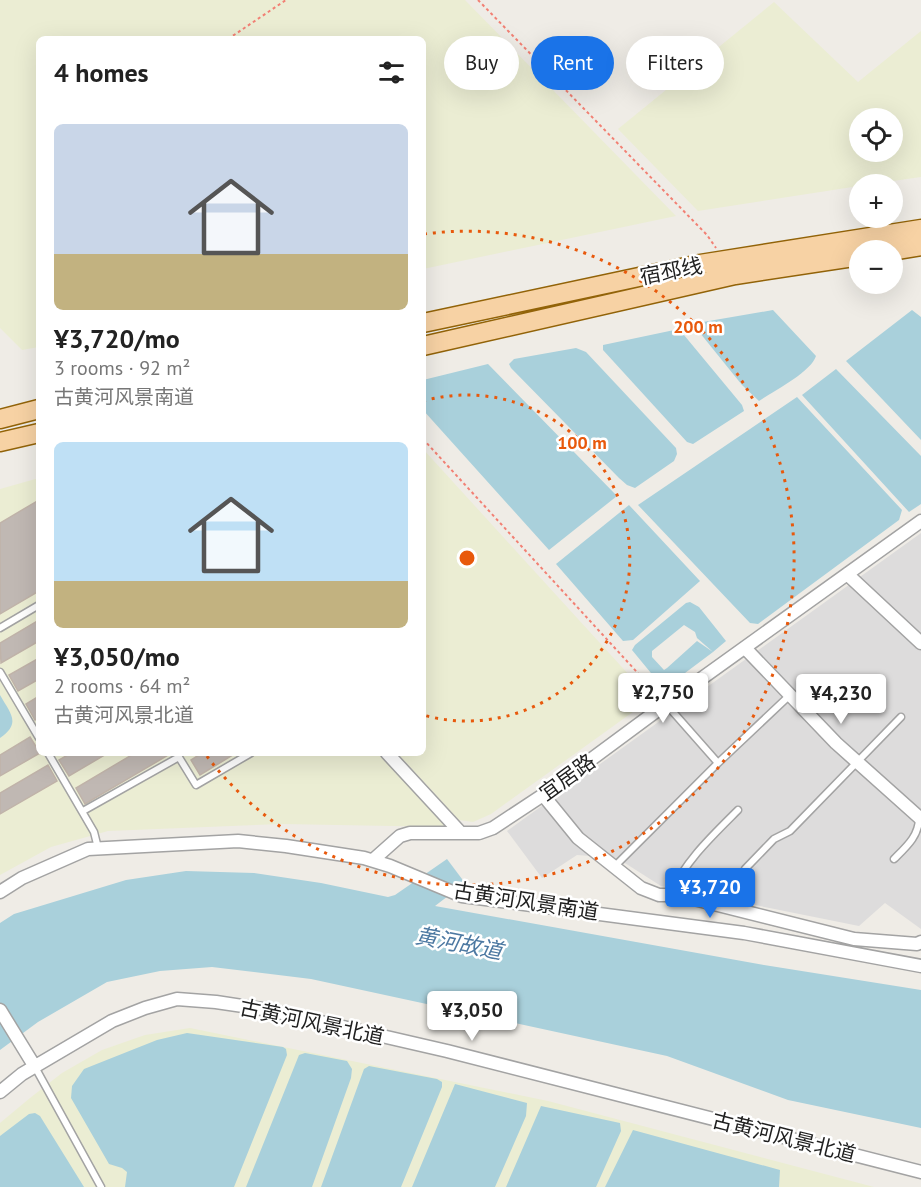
<!DOCTYPE html>
<meta charset="utf-8">
<style>
body{margin:0;font-family:"PT Sans","Noto Sans SC",sans-serif;background:#f2f2f2;color:#222;height:100vh;display:flex;flex-direction:column;font-size:22px;white-space:nowrap}
*{box-sizing:border-box;margin:0}
p{font-size:20px;color:#767676}
.icon{flex:none;width:33px;height:33px;fill:none;stroke:currentColor;stroke-width:2;stroke-linecap:round;stroke-linejoin:round}
.map{position:relative;flex:1;overflow:hidden}
.details{position:absolute;left:36px;top:36px;width:390px;height:720px;display:flex;flex-direction:column;background:#fff;border-radius:9px;box-shadow:0 6px 24px #0002}
.details>*{flex:none}
.top-card{position:absolute;left:444px;top:36px;width:387px;height:54px;display:flex;gap:12px}
.buttons{position:absolute;left:849px;top:108px;display:grid;gap:12px}
.buttons a{display:grid;place-items:center;width:54px;height:54px;border-radius:50%;background:#fff;box-shadow:0 6px 24px #0002;font-size:30px}
.price{position:absolute;translate:-50% -51px;padding:0 14px;border-radius:6px;background:#fff;color:#222;font-size:20px;line-height:39px;filter:drop-shadow(0 2px 3px #0008)}
.price::after{content:'';position:absolute;left:50%;top:36px;width:18px;height:14px;margin-left:-9px;background:inherit;clip-path:polygon(0 0,100% 0,50% 100%)}
.price.on{background:#1a73e8;color:#fff}
ul{padding:0;list-style:none}
li{display:grid;align-content:center;gap:12px;height:318px;padding:0 18px}
li span{display:grid;place-items:center;height:186px;border-radius:9px;color:#555}
li>.icon{margin-inline-start:auto}
span .icon{width:108px;height:108px;fill:#fffc;stroke-width:1}
li b{font-size:26px}
h2{display:flex;justify-content:space-between;align-items:center;height:72px;padding:0 18px;font-size:26px}
.tag{padding:0 21px;border-radius:27px;background:#fff;box-shadow:0 6px 24px #0002;font-size:21px;line-height:54px}
.tag.on{background:#1a73e8;color:#fff}
.map>svg:first-child{display:block}
</style>
<div class="map">
<svg width="921" height="1187" viewBox="0 0 921 1187">
<rect width="100%" height="100%" fill="#efece6"/>
<path fill="#dddcdc" d="M921 533V929L885 903 859 926 661 886 617 858 577 855 542 878 507 831Z"/>
<path fill="#ebedd3" fill-rule="evenodd" d="M0 0H465L676 216 423 269V39H39V347L22 350 0 328Z
M774 2 858 82 921 31V177L872 184H860L859 186 698 211 618 129ZM892 118V152H860V118Z
M423 449 651 699 491 814 473 822 459 820 397 753H423Z
M39 478V753H380L449 827 281 824 108 831 51 847 0 875V489Z
M190 1028 548 1101 874 1187H0V1123L30 1098 62 1073 102 1050 145 1035Z"/>
<path fill="#a9d0db" d="M773 310 816 356C811 372 774 391 759 401L742 385 700 333 697 325 703 322Z
M912 310 921 317V440L846 361Z
M679 329 742 405 744 411 693 444 687 442 603 350V345Z
M576 348 586 352 676 448 677 454 674 461 635 488 627 485 619 478 511 368 509 364 514 359Z
M488 364 617 496 549 550 423 410V380Z
M836 369 921 456V504L909 512 802 395Z
M797 397 902 510 899 520 758 624 750 623 638 505Z
M629 505 700 581 633 640 623 641 556 564Z
M690 602 699 607 726 641 713 652 697 638 695 632 684 625 652 651V657L664 670 667 668 697 641 713 652 669 685 660 684 632 650 635 645 686 603Z
M0 695C10 713 22 723 0 738Z
M447 859 465 883 435 906 764 965 921 990V1128L788 1100 667 1056 311 979 212 967 160 971 107 982 38 1022 0 1050V923L14 914 126 880 186 871 254 873 321 883 388 897 395 895Z
M187 1033 283 1047 286 1049 287 1055 234 1187H125L127 1172 122 1168 109 1164 71 1098 72 1086 84 1069 157 1040Z
M305 1053 347 1061 352 1069 351 1078 312 1187H246L295 1065 299 1055Z
M369 1066 437 1079 442 1082V1087L401 1187H321L364 1069Z
M455 1084 527 1103 526 1116 495 1187H412Z
M541 1106 620 1123 621 1131 596 1187H506Z
M35 1113 40 1116 84 1187H0V1136L29 1114Z
M633 1130 780 1170 779 1187H605Z"/>
<path fill="#c0b8b3" stroke="#c0b3a9" stroke-width="1.5" d="M39 500V591L0 614V523Z
M39 620V641L1 663 0 643Z
M39 658V679L18 691 9 675Z
M39 696V718L35 720 26 704Z
M30 737 40 753 0 776V755Z
M71 753H108L69 776 59 760Z
M135 753 170 754 85 804 76 788Z
M202 753H236L200 775 191 760Z
M48 765 57 781 0 814V793Z"/>
<g fill="none" stroke-linecap="round" stroke-linejoin="round">
<defs>
<path id="lane" d="M0 628 39 605
M0 672 39 738
M666 704 718 763
M48 753 94 832 98 848
M177 754 196 785 251 753
M83 811 179 757
M894 859C906 847 919 836 919 818
M614 867 718 763 790 695
M745 869 774 839 790 831 901 717
M670 895C685 861 712 836 738 810
M35 1067 101 1187"/>
<path id="street" d="M847 574 921 643
M745 648 836 743 921 819
M387 753 461 833
M543 795 578 838 641 888 659 895H678L854 939 917 944 921 942
M373 860 400 836 410 833H479L493 828 543 795 666 704 921 521
M0 892 22 878 88 849 238 841 286 846 364 858 390 866 462 896 744 933 921 966
M0 1010 35 1067
M0 1092 22 1074 112 1021 145 1008 177 999 216 1002 269 1010 447 1051 921 1172"/>
<path id="primary" d="M892 251 921 246
M423 323 700 264 921 229
M423 346 735 275 860 256
M0 419 39 409
M0 442 39 433"/>
</defs>
<use href="#lane" stroke="#a3a3a3" stroke-width="9"/>
<use href="#street" stroke="#a3a3a3" stroke-width="15"/>
<use href="#primary" stroke="#926308" stroke-width="21"/>
<path stroke="#f28074" stroke-width="2" stroke-dasharray="3 3" stroke-linecap="butt" d="M478 0 707 235 716 248
M228 39 286 0
M423 439 658 695"/>
<use href="#lane" stroke="#fff" stroke-width="6"/>
<use href="#street" stroke="#fff" stroke-width="12"/>
<use href="#primary" stroke="#f7d2a4" stroke-width="18"/>
</g>
<g fill="none" stroke="#e8590c" stroke-width="3" stroke-dasharray="3 6">
<path d="M423 401A163 163 0 1 1 423 715"/>
<path d="M424 234A327 327 0 1 1 206 755"/>
</g>
<g text-anchor="middle" dominant-baseline="central" stroke-width="5" stroke-linejoin="round" paint-order="stroke">
<g font-size="21" fill="#1f1f1f" stroke="#fff">
<text transform="translate(671 271) rotate(-11)">宿邳线</text>
<text transform="translate(567 777) rotate(-36)">宜居路</text>
<text transform="translate(526 901) rotate(9)">古黄河风景南道</text>
<text transform="translate(312 1022) rotate(12)">古黄河风景北道</text>
<text transform="translate(784 1137) rotate(14)">古黄河风景北道</text>
</g>
<g font-size="22" font-style="italic" fill="#4d79a2" stroke="#fff">
<text transform="translate(459 943) rotate(11)">黄河故道</text>
</g>
</g>
<circle cx="467" cy="558" r="9" fill="#e8590c" stroke="#fff" stroke-width="3"/>
<g font-size="18" text-anchor="middle" font-weight="bold" fill="#e8590c" stroke="#fff" stroke-width="5" stroke-linejoin="round" paint-order="stroke">
<text x="698" y="333">200 m</text>
<text x="582" y="449">100 m</text>
</g>
</svg>
<div class="buttons">
<a><svg class="icon" aria-label="locate" viewBox="0 0 24 24"><circle cx="12" cy="12" r="6"/><path d="M12 2v4M12 18v4M2 12h4M18 12h4"/></svg></a>
<a>+</a>
<a>−</a>
</div>
<b class="price" style="left:663px;top:724px">¥2,750</b>
<b class="price" style="left:841px;top:725px">¥4,230</b>
<b class="price on" style="left:710px;top:919px">¥3,720</b>
<b class="price" style="left:472px;top:1042px">¥3,050</b>
<div class="top-card">
<a class="tag">Buy</a>
<a class="tag on">Rent</a>
<a class="tag">Filters</a>
</div>
<section class="details">
<h2>4 homes<svg class="icon" aria-label="filters" viewBox="0 0 24 24"><path d="M4 7h16M4 17h16"/><circle cx="9" cy="7" r="2"/><circle cx="15" cy="17" r="2"/></svg></h2>
<ul>
<li><span style="background:linear-gradient(#c9d6e8 70%,#c2b280 0)"><svg class="icon" aria-label="home" viewBox="0 0 24 24"><path d="M3 11l9-7 9 7M6 9v11h12V9"/></svg></span><div><b>¥3,720/mo</b><p>3 rooms · 92 m²</p><p>古黄河风景南道</p></div></li>
<li><span style="background:linear-gradient(#bfe0f5 75%,#c2b280 0)"><svg class="icon" aria-label="home" viewBox="0 0 24 24"><path d="M3 11l9-7 9 7M6 9v11h12V9"/></svg></span><div><b>¥3,050/mo</b><p>2 rooms · 64 m²</p><p>古黄河风景北道</p></div></li>
</ul>
</section>
</div>
